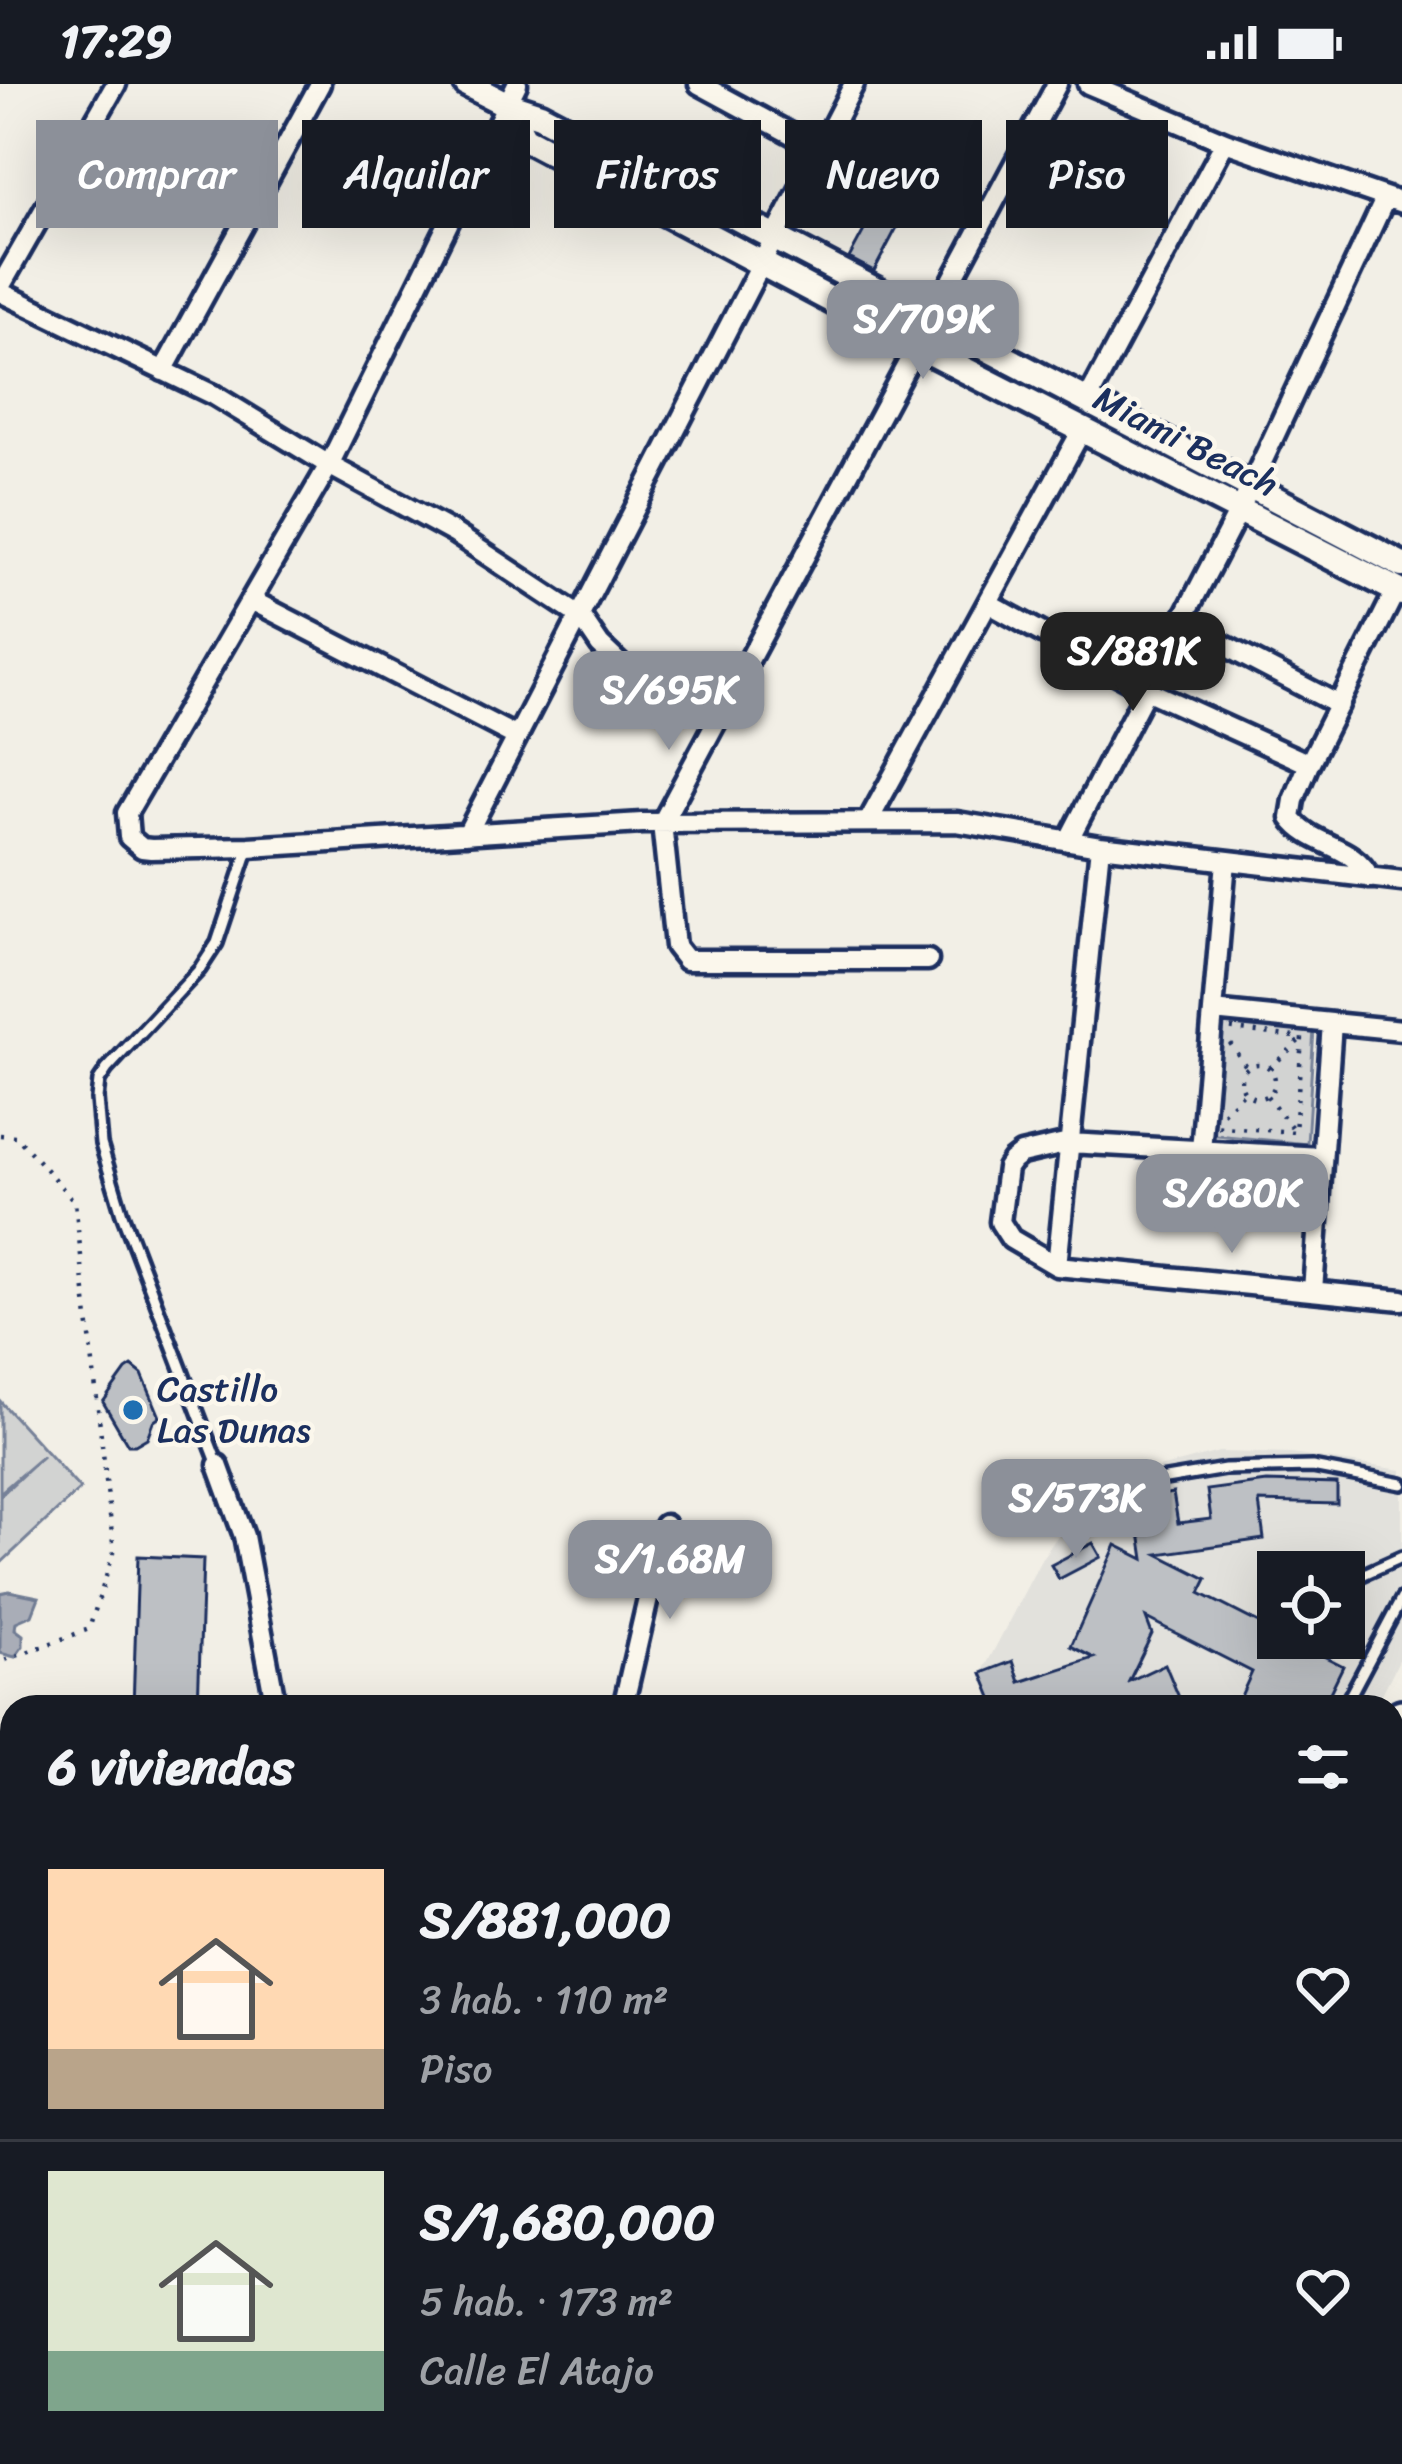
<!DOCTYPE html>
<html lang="es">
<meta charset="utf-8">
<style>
body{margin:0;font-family:Sriracha,sans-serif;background:#242831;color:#f1f3f6;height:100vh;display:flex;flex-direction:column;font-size:45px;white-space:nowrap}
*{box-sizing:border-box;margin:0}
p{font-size:39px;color:#9ea1a6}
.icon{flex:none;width:66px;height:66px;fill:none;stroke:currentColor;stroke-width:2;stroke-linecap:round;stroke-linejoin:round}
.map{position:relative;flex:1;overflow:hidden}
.details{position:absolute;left:0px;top:1611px;width:1404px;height:771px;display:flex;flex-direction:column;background:#171b24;border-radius:36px 36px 0 0;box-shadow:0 12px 48px #0002}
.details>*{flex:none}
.guide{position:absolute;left:36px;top:36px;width:1332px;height:108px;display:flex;gap:24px}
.buttons{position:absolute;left:1257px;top:1467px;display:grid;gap:24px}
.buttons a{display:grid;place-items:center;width:108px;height:108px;border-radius:0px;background:#171b24;box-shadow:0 12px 48px #0002;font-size:60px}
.price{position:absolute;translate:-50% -102px;padding:0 27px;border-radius:24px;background:#8c9099;color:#fff;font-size:39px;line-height:78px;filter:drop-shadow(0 3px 6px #0008)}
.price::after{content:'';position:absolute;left:50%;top:72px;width:36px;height:27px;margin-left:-18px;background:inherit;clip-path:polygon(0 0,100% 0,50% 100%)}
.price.on{background:#222;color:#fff}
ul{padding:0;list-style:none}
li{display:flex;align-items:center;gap:36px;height:300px;padding:0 48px}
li+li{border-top:3px solid #363941}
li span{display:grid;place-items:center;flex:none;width:336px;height:240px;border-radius:0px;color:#555}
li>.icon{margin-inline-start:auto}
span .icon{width:144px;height:144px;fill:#fffc;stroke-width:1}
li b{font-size:51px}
h2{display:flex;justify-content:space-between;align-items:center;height:144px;padding:0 48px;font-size:51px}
.pill{padding:0 42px;border-radius:0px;background:#171b24;box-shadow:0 12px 48px #0002;font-size:42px;line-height:108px}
.pill.on{background:#8c9099;color:#fff}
.status{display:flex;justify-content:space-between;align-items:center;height:84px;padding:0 60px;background:#171b24;direction:ltr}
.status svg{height:33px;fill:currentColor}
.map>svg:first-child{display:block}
</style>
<div class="status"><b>17:29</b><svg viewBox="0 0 49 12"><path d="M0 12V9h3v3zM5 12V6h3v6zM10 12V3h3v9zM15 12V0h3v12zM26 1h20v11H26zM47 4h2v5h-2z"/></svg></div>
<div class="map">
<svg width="1402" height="2380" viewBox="0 0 1402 2380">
<rect width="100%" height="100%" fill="#f2efe6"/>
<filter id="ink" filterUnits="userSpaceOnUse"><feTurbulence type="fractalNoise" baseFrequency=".00833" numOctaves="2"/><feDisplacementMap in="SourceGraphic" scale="24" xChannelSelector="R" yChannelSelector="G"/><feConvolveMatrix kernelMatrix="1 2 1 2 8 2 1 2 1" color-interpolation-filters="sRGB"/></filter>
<g filter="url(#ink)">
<path fill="#e2e1dc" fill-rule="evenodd" d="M1219 1368 1291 1370 1402 1386V1570L1378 1618 1367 1611 1360 1623H996L982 1589 1042 1474 1070 1435 1087 1416 1125 1393ZM1278 1488H1344V1554H1278Z"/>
<path fill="#d2d3d2" stroke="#768198" stroke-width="3" d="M1218 940 1314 945 1307 1060 1205 1050Z
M0 1317 80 1405 0 1480V1412L43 1372 0 1409Z"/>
<path fill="#a9adb7" stroke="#707b93" stroke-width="3" d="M9 1507 39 1513 32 1531 16 1538 15 1545 23 1551V1562L15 1573 0 1569V1509Z"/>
<path fill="#bdc0c4" stroke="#1b2f5e" stroke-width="3" d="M855 76 904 101 893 120 845 94Z
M881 115 905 128 874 187 849 174Z
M132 1282 142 1290 160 1333 153 1338 147 1354 135 1361H128L103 1318 126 1286Z
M1266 1398 1337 1400V1420L1259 1418 1264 1455 1158 1470 1207 1495 1200 1509 1278 1549V1554H1288L1343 1582 1323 1623H1236L1252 1588 1146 1534 1152 1550 1129 1597 1165 1580 1183 1623H996L982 1589 1013 1577 1020 1598 1094 1574 1071 1562 1116 1461 1144 1475 1135 1415 1173 1409 1178 1439 1211 1435 1207 1406Z
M1093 1459 1101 1473 1059 1495 1051 1481Z
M138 1472 203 1475 198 1623H133Z"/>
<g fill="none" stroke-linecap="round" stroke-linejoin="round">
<defs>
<path id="service" d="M218 1381 122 1130 101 1060 97 1015 99 997 107 985 200 885 217 859 249 763
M1136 1400 1225 1385 1312 1383 1402 1400
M1344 1499 1402 1473
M1344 1623 1402 1514
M0 1966 12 1968
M0 2023 12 2024"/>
<path id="minor" d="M517 0 329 381 127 729 129 753 142 764 151 765 249 763 642 739 957 738 1100 762 1402 797
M699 0 819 65
M1088 0 1225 58 1402 119
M829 47 986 129
M0 203 116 0
M0 208 214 311 329 381 454 449 581 533 600 561 621 581 719 634
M163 287 320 0
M1087 317 1225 58
M251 516 517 653
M988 519 1146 606 1309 680
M1179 538 1339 621
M868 738 1083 344
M467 750 854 0
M1068 757 1240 425 1385 115
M1370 794C1354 760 1312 763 1291 734L1294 716 1309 680 1396 506
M928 876H686L675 862 662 739 1057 0
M1213 927 1402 946
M1201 1066 1226 777
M1321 1073 1069 1059 1021 1070 1012 1077 1007 1084 1000 1138 1011 1155 1057 1182 1402 1216
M1057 1182 1100 762
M1313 1207 1332 939
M218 1381 244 1452 276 1623
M623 1623 665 1441
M1392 2069 1402 2074
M1274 2370 1290 2380
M244 2380 246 2370
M611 2380 614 2370
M991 2380 996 2370"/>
<path id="tertiary" d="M467 0 506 20 540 31 1402 481
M506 20 524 54 918 262 1402 509
M0 2211 12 2217
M441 2370 472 2380"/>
<path id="trunk" d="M1392 1654 1402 1633
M1392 1741 1402 1720
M1027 2380 1032 2370
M1081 2380 1086 2370"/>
</defs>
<use href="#service" stroke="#1b2f5e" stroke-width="18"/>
<use href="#minor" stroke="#1b2f5e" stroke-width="27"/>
<use href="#tertiary" stroke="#1b2f5e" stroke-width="33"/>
<use href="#trunk" stroke="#1b2f5e" stroke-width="42"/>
<path stroke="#1b2f5e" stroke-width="4.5" stroke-dasharray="3 9" stroke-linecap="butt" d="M1219 943 1302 954 1295 1048 1210 1042Z
M1230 959 1247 984
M1241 997a17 17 0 1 1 34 0a17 17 0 1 1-34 0Z
M1270 984 1301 955
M1267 1012 1293 1045
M1223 1029 1245 1008
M0 1051 16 1052 75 1118 114 1468 89 1545 0 1578"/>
<use href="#service" stroke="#fbf7ec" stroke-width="9"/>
<use href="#minor" stroke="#fbf7ec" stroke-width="18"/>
<use href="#tertiary" stroke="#fbf7ec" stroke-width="24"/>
<use href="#trunk" stroke="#fbf7ec" stroke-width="33"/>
</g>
</g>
<circle fill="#1f6fb2" stroke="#fbf7ec" stroke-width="4.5" cx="133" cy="1326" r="12"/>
<g text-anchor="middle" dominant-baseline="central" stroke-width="9" stroke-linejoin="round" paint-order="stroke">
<g font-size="36" fill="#1b2f5e" stroke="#fbf7ec">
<text transform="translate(1186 357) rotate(27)">Miami Beach</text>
</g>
<g font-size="36" fill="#1b2f5e" stroke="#fbf7ec" text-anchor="start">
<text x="157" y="1305">Castillo<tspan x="157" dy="41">Las Dunas</tspan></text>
</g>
</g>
</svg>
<div class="buttons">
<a><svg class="icon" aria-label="locate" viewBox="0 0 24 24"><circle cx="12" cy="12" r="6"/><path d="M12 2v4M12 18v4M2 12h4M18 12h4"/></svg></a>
</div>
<b class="price" style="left:923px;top:298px">S/709K</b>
<b class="price on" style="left:1133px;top:630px">S/881K</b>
<b class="price" style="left:669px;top:669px">S/695K</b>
<b class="price" style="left:1232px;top:1172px">S/680K</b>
<b class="price" style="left:1076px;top:1477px">S/573K</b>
<b class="price" style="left:670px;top:1538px">S/1.68M</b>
<div class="guide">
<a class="pill on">Comprar</a>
<a class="pill">Alquilar</a>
<a class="pill">Filtros</a>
<a class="pill">Nuevo</a>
<a class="pill">Piso</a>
</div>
<section class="details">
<h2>6 viviendas<svg class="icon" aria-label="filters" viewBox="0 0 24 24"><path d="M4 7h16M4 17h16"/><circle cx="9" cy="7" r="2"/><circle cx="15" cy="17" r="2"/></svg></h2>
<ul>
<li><span style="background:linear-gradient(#ffd9b3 75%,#b9a48a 0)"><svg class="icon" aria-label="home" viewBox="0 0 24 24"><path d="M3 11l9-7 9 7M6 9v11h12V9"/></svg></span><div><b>S/881,000</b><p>3 hab. · 110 m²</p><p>Piso</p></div><svg class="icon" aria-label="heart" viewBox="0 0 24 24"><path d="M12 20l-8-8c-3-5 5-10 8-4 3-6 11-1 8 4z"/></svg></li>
<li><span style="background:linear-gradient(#dfe7d0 75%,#7fa58c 0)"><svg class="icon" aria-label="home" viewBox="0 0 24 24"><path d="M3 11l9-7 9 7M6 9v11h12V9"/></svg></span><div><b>S/1,680,000</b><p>5 hab. · 173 m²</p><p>Calle El Atajo</p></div><svg class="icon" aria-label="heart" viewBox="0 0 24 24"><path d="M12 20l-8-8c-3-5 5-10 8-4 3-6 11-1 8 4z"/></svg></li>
</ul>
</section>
</div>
